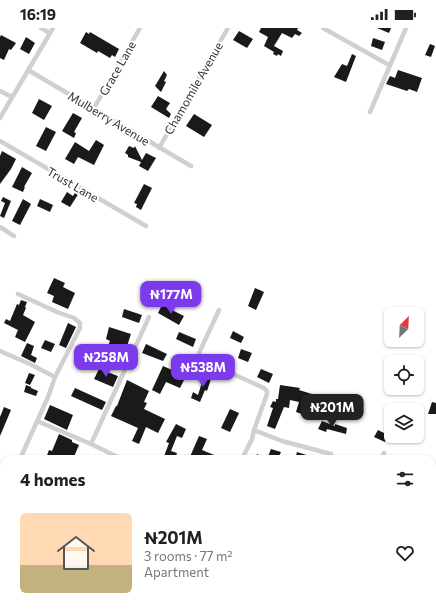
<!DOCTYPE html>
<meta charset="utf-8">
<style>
body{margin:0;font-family:Commissioner,sans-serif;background:#f2f2f2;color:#202124;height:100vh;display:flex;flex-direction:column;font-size:15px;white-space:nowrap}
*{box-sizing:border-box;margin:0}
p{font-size:13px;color:#757577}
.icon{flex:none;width:22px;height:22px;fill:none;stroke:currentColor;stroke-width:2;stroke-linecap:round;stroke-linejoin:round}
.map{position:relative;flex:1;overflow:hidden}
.panel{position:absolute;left:0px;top:427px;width:436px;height:156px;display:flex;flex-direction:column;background:#fff;border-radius:12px 12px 0 0;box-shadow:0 1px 3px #0004}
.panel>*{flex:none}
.needle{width:26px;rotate:24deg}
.controls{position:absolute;left:384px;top:279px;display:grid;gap:8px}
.controls a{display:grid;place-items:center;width:40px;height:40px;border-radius:6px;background:#fff;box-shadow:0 1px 3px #0004;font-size:20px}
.price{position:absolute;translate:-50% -34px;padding:0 9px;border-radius:8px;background:#7c3aed;color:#fff;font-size:13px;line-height:26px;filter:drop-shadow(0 1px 2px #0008)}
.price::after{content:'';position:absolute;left:50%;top:24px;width:12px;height:9px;margin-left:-6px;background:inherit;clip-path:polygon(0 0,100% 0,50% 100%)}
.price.active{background:#222;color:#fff}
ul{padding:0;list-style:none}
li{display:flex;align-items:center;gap:12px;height:100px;padding:0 20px}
li span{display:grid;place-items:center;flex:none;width:112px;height:80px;border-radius:6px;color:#555}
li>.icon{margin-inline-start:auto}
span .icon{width:48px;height:48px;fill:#fffc;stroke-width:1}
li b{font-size:17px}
h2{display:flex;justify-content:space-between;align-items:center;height:48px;padding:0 20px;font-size:17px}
.status{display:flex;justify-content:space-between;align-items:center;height:28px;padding:0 20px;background:#fff;direction:ltr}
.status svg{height:11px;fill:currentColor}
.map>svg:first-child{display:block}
</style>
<div class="status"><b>16:19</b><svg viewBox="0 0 49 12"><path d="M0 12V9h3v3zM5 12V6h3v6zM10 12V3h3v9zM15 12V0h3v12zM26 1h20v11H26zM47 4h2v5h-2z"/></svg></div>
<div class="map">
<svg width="436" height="583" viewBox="0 0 436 583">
<rect width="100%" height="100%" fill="#fff"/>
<path fill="#1a1a1a" d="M261 0H298L297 2 302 5 299 8 295 6 292 10 282 5 274 18 283 23 281 28 278 26 277 28 273 26 274 24 264 18 268 9 259 4Z
M377 0H391L389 5Z
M239 3 253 11 247 20 233 12Z
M86 4 89 6 90 4 119 21 115 29 112 27 110 30 98 23 97 25 80 15Z
M1 7 16 15 11 22 9 21 4 32 0 30V9Z
M26 9 35 15 29 26 20 21Z
M373 10 385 14 382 22 371 18Z
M430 16 435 18 431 29 425 27Z
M352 26 356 28 346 54 334 49 342 36 347 38Z
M398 42 422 50 417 64 409 61 407 63 386 56 390 48 395 50Z
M164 43 167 47 164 53 166 54 161 64 155 58Z
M158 68 170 75 166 81 171 86 169 90 151 79Z
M39 71 52 78 44 92 32 85Z
M73 85 82 90 74 104 76 105 74 110 62 103Z
M194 86 212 97 204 109 186 98Z
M46 99 56 104 46 123 36 118Z
M96 112 104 117 94 137 78 129 74 136 65 131 75 114 89 123Z
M129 118 134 120 135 118 142 132 146 125 156 130 148 143 139 138 141 134 128 129V127L125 125Z
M2 123 16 131 11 141 0 156V128Z
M22 139 32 145 24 159H25L23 164 12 159Z
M144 156 152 160 141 182 136 179 137 176 134 175Z
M76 163 79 165 70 179 61 174 67 164 73 168Z
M3 169 11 173 4 190 0 188 5 175 1 173Z
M23 171 31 176 20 197 12 193Z
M40 171 53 177 50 184 37 178Z
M54 250 65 255 63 259 75 265 68 281 52 274 54 268 47 265Z
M255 260 264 264 256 282 248 278Z
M21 272 27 274 25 279 26 280 23 287 35 294 25 314 15 309 18 302 4 295 6 291 10 293 17 276 19 277Z
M162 277 184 288 179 297 158 285Z
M124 281 142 287 139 295 122 289Z
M68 295 76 299 66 320 59 317Z
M109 299 131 306 127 318 122 316 116 330 105 325 110 313 106 311Z
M233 303 244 309 241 315 230 310Z
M179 304 196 311 193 319 176 311Z
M45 312 55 316 51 324 41 320Z
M27 315 34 318 31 327 37 330 35 335 21 328Z
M146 316 167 326 163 333 142 325Z
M241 321 252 325 248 334 238 330Z
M163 338 186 348 180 360 166 354 160 366 152 362Z
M99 341 118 348 113 359 94 351Z
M261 341 273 346 269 355 257 349Z
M29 345 35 347 30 357 25 355Z
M205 345 212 348 207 363 205 362 200 374 191 370 193 364 198 367Z
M127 352 149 363 144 374 147 375 144 381 165 391 158 405 146 399 139 416 132 413 138 400 111 388 116 378H117Z
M26 357 31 359V360L38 363 36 368 24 364Z
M280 357 300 360 299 362 315 367 308 388 296 384 299 374 290 372 289 380 284 379 275 401 267 398 273 380 270 379 273 373 276 374V371H278Z
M75 360 106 374 102 382 71 368Z
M432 374 436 375V386H428Z
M50 377 73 387 67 402 44 391Z
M4 379 11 382 0 408V389Z
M230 381 239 385 230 404 221 400Z
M322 393 335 398V396L347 400 346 406 327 401 326 404 318 401Z
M176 396 186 401 182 410 177 408 171 423 177 425 175 431H163L169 415 166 414Z
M378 402 388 407 385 414 374 409Z
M59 406 72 412V414L79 417 73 431H49L46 430 49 422 52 423Z
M199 408 207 411 202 422 224 431H189Z
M271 421 281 424 278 431H255L257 426 267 431Z
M297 424 316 430V431H295Z
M7 579H35L33 583H25L16 580 15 583H5Z
M57 579 66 583H49L40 580Z
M138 579H145L155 582V583H136Z"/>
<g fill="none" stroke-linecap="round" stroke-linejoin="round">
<path stroke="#d0d0d0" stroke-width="4.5" d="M41 0 50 5
M323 0 389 37
M28 42 191 138
M0 63 12 69
M94 80 140 0
M370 84 406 0
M0 90 53 0
M0 113 146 198
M159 120 228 0
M0 199 14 208
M18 266 57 284 74 290 80 295V300L55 349
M219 282 200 323C198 327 198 329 202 332L264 360 267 363V366L254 402 252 411 242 431
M0 323 30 336 55 349 48 369 20 431
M37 393 91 416 149 289
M254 402 282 413 331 426
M91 416 122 431
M381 431 384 425
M0 478 4 468
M0 535 4 526
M0 555 4 557
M72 579 84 583
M180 583 181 579"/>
<path stroke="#bdbdbd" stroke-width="7" d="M0 486 4 487
M307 579 322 582 324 579"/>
</g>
<g text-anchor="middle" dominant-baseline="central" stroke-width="4" stroke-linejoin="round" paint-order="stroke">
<g font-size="12" fill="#333" stroke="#fff">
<text transform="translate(117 40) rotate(-60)">Grace Lane</text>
<text transform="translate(193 60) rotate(-60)">Chamomile Avenue</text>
<text transform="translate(109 90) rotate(31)">Mulberry Avenue</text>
<text transform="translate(73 156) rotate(30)">Trust Lane</text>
</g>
</g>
</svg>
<div class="controls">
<a><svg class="needle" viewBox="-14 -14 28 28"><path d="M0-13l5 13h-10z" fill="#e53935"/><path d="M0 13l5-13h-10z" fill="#757577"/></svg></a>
<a><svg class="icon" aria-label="locate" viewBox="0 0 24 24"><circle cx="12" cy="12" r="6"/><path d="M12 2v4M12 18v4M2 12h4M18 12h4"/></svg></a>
<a><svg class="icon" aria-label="layers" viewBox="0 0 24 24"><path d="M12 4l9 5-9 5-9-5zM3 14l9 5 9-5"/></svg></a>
</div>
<b class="price" style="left:171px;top:287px">₦177M</b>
<b class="price" style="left:106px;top:350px">₦258M</b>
<b class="price" style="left:203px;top:360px">₦538M</b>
<b class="price active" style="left:332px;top:400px">₦201M</b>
<section class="panel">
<h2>4 homes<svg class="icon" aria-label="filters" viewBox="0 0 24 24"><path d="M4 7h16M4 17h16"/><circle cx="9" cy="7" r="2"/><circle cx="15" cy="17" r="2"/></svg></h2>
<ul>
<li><span style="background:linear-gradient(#ffd9b3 65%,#c2b280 0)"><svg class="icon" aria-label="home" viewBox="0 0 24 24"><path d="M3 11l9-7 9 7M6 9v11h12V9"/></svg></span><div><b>₦201M</b><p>3 rooms · 77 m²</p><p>Apartment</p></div><svg class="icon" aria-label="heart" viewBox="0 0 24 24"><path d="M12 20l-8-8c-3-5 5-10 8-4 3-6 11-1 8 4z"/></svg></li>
</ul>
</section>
</div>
